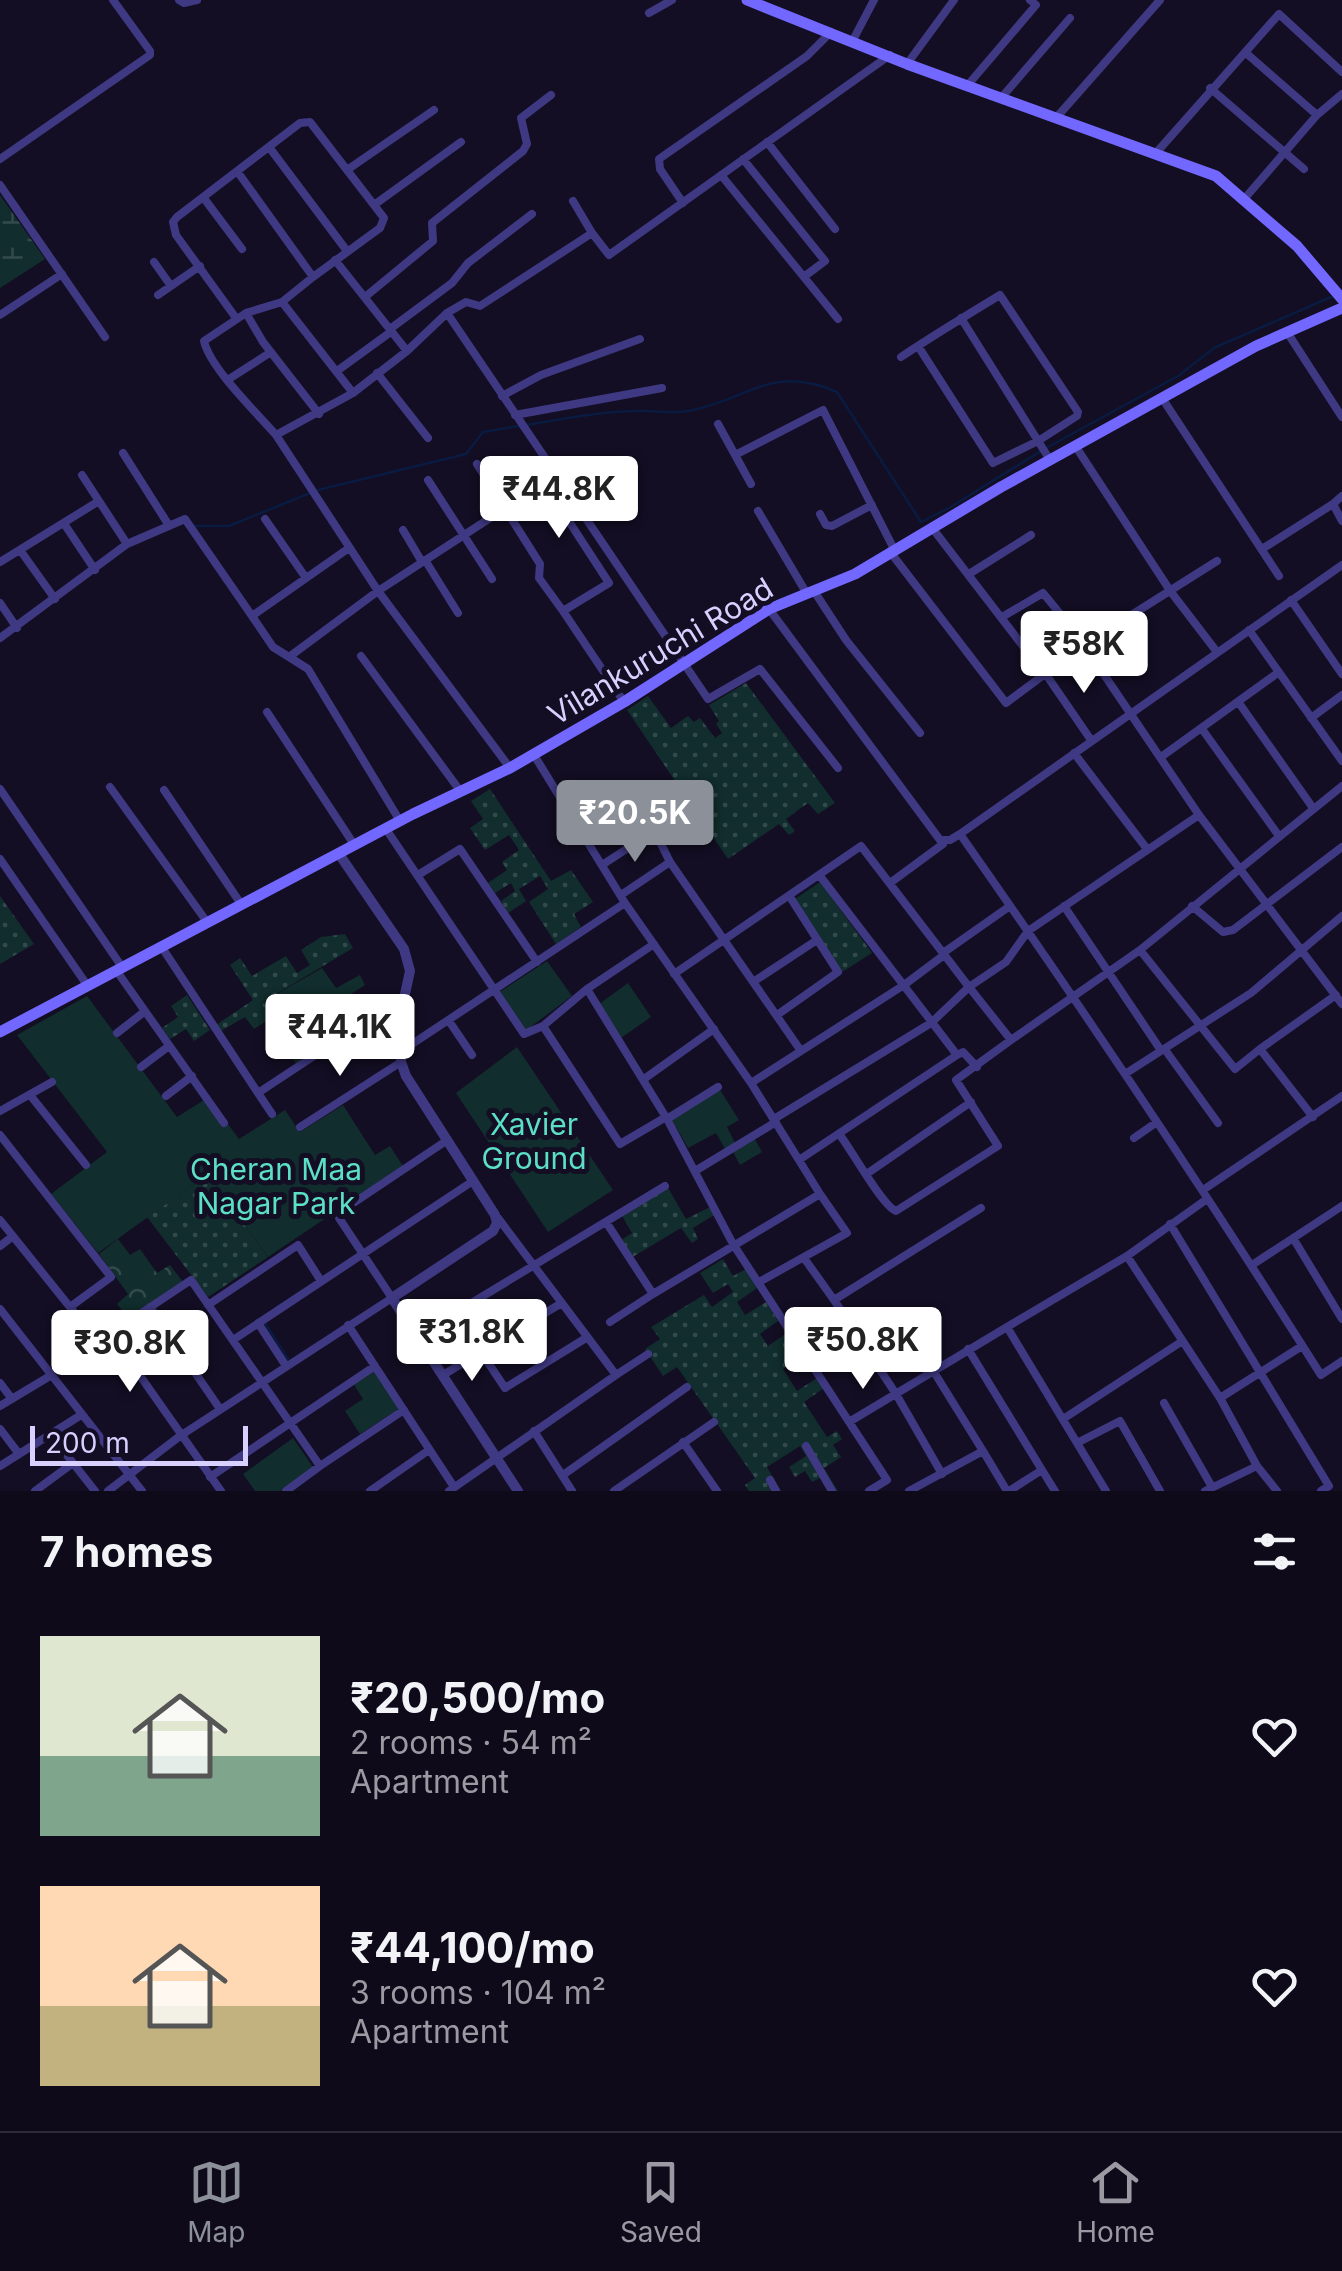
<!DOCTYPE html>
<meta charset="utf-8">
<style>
body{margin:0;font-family:Inter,sans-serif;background:#171323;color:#f1f3f6;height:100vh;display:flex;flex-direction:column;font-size:38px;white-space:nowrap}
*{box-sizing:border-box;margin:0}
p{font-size:32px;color:#9b9aa2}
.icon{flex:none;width:55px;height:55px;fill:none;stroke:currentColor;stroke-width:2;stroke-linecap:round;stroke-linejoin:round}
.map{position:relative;height:1491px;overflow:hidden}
.details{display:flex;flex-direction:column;background:#0e0a1a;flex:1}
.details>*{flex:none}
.scale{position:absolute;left:30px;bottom:25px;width:218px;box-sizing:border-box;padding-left:10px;border:5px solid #d8d0ff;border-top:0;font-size:28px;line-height:35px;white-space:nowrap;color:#d8d0ff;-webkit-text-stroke:8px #130e23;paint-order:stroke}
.price{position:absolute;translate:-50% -85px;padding:0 22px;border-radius:10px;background:#fff;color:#222;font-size:32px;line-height:65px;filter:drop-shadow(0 2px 5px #0008)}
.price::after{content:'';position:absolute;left:50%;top:60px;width:30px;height:22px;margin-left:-15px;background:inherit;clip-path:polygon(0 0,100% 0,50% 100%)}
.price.selected{background:#8c9099;color:#fff}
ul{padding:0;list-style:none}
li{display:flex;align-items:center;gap:30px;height:250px;padding:0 40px}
li span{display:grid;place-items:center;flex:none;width:280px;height:200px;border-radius:0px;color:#555}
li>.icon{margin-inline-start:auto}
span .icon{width:120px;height:120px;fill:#fffc;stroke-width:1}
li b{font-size:42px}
h2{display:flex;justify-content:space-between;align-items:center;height:120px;padding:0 40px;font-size:42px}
.tab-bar{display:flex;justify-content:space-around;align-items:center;height:140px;border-top:2px solid #2e2b39;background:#0e0a1a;font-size:28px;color:#9b9aa2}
.tab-bar a{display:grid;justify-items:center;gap:5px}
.tab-bar .selected{color:#8c9099}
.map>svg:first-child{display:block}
</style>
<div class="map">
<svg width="1342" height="1491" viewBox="0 0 1342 1491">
<defs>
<pattern id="grass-dots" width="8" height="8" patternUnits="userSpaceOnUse" patternTransform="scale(2.5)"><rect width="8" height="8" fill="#112d2d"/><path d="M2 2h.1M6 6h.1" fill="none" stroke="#334a4c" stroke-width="1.8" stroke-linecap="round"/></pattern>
<pattern id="forest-crowns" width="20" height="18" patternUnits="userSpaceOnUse" patternTransform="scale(2.5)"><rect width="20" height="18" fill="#112d2d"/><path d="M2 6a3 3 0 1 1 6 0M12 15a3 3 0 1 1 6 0" fill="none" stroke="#334a4c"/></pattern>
<pattern id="wetland-marsh" width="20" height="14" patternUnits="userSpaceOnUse" patternTransform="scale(2.5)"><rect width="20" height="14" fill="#112d2d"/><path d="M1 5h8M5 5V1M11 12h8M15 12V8" fill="none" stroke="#334a4c"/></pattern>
</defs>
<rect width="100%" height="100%" fill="#130e23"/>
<path fill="url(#grass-dots)" d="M746 683 835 803 818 814 808 803 786 819 795 831 789 835 779 824 728 859 627 710 648 696 671 728 688 716 694 722 700 718 715 738 722 733 716 724 719 721 709 705Z
M490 789 551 881 571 870 593 902 574 914 581 927 556 944 529 902 548 889 540 876 519 889 526 901 508 913 501 901 515 891 511 883 495 893 488 883 507 870 502 862 519 850 509 835 485 850 470 828 483 819 471 801Z
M820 882 872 953 842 972 795 899Z
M0 896 34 944 0 964Z
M345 934 353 948 263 1002 302 1062 297 1065 268 1020 254 1029 245 1017 221 1031 216 1025 253 1000 230 965 240 958 252 976 286 956 297 973 310 965 301 950 321 937Z
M187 995 210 1030 194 1041 186 1029 170 1039 162 1028 178 1017 171 1006Z
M208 1174 268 1257 208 1297 147 1217Z
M667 1186 686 1219 710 1207 714 1215 693 1228 698 1239 692 1243 681 1228 631 1258 621 1240 632 1233 621 1214Z
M723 1259 733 1276 746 1269 757 1288 737 1302 745 1315 766 1302 778 1321 760 1334 768 1346 787 1333 802 1356 783 1369 797 1391 817 1378 824 1388 804 1402 827 1437 837 1431 842 1439 833 1445 841 1457 824 1468 838 1491H828L820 1478 812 1482 805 1471 795 1477 789 1467 806 1456 800 1446 767 1467 781 1491H749L745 1485 755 1478 677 1367 663 1376 645 1349 660 1339 651 1327 704 1295 712 1307 733 1292 728 1284 713 1293 700 1273Z"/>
<path fill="url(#forest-crowns)" d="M118 1239 130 1255 140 1249 157 1273 170 1265 183 1282 128 1318 117 1304 128 1294 99 1254Z"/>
<path fill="url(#wetland-marsh)" d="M0 195 45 259 0 288Z"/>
<path fill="#112d2d" d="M547 961 572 996 525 1031 498 993Z
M322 968 336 988 360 975 365 985 345 998 360 1022 325 1045 309 1022 286 1037 263 1002Z
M628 983 651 1017 621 1038 599 1004Z
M87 996 177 1117 204 1100 223 1127 228 1124 239 1139 285 1110 300 1132 343 1105 375 1155 390 1146 403 1166 268 1257 208 1174 98 1253 51 1194 107 1152 17 1035Z
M517 1047 613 1190 548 1232 456 1093Z
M717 1085 739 1120 727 1127 735 1143 752 1134 762 1152 740 1165 733 1152 728 1154 716 1133 688 1148 668 1113Z
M374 1369 400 1408 360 1434 345 1411 363 1399 353 1383Z
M293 1438 313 1467 280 1491H255L243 1474Z"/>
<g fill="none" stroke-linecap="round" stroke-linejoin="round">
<path stroke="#091b41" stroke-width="2.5" d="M527 425C562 419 598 412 634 411 652 410 671 414 688 411 746 401 771 363 837 392L921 522 949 508 1041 451
M1048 447 1178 376 1214 348 1331 297
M318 490 466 454 483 432 519 426
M195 526H229L310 493
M265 1323 288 1359"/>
<path stroke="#3f3983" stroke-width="8" d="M179 0 184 3 197 0
M649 13 672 0
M853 40 874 0
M1246 53 1317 115
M907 64 954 0
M967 86 1036 5 1030 0
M1210 88 1304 169
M1001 98 1070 18
M1056 118 1160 0
M767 142 835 229
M269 147 347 251
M1156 153 1279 14 1342 72
M0 159 150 55V51L113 0
M743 159 825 261 805 276
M347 170 434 110
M721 175 838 319
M0 185 105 337
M203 197 242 249
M1245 198 1317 115 1342 94
M573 201 592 233
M683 203 660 169 659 159 807 56 831 32
M374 205 461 142
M154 262 171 286
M313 277 282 302 353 393
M158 295 200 266
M365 297 433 241 432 223 523 151 527 144 521 118 551 95
M282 302 246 313 204 341C210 368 256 412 276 435L353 393 407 351 335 260
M246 313 263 342 319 414
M447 313 708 699 760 669 838 768
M0 315 62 274
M236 318 176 235 173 222 177 217 300 123 310 122 384 218 380 228 313 277 237 171
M961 318 1050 460
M390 329 452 283 468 263 532 214
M1287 332 1342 417
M407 351 447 313 466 302 480 306 592 233 609 255 890 55
M901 357C934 335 967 315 1000 295L1078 412 1077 416 1038 441 993 463 918 346
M337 371 392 331
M377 373 428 438
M229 379 271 352
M502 396 541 375 640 339
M1162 398 1279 576
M515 415 662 388
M718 424 751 484
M276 435 378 591 510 768
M1076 447 1171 592 1217 652
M123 453 168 524
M735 455 823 410 895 551
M477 464 540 564 539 578 563 611
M428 480 492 579
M1342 496 1333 504 1342 521
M758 511 807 594
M820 514 826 525 832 526 872 505
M265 519 306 578
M65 525 95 570
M933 529 1026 650
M403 530 422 562
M127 544 185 519 252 616 349 548
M1262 549 1333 504
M20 550 55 599
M891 553 1006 703 1084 645 1199 815 1342 1004
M425 560 458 613
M0 562 99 501
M1342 565 960 834C1085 1012 1205 1191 1321 1375L1342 1361
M969 574 1031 535
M814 591 846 640 920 733
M1291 600 1342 674
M0 603 17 628
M769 609 943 844 944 840H950L960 834
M252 616 273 647 289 657
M1002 617 1043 593 1071 627
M1249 630 1342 761
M0 638 127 544 82 475
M1084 645 1217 561
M361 656 461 792
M1045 673 1091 740
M1239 703 1313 808
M267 712 355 846
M1311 718 1342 695
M1202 729 1279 836
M1074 753 1147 849
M534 755 625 903 751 1083 820 1194 653 1294 606 1222
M1161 757 1279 672
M110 787 207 922
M0 789 122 967
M164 790 241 904
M1199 815 1028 931 1006 962 969 987 1011 1040 1140 950 1342 786
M400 821 308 669 289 657 378 591 544 483 609 583 563 611 624 702
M386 829 524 1034 543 1026 587 989 654 944
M0 859 87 985
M602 865 648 835 656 834 670 862
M418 875 460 849 537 962
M890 883 943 844
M621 895 670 862 801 1051
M1064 906 1160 1049 1166 1051 1218 1123
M1192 906 1223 932 1233 930 1342 847
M161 946 258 1093 385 1009 401 1006
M1140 950 1235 1069 1260 1049 1313 1117
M943 953 1010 906
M116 970 224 1123
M674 974 861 846 969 987 931 1023 774 1119
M753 982 817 940
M587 989 667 1119 733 1244 887 1480 869 1491
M777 1015 838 972 790 897
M449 1021 472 1055
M543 1026 620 1144 666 1117
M117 1033 144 1012
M1260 1049 1336 995
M400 1052 625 903
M957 1055 963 1052 977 1067
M141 1067 169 1046
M1125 1074 1251 993 1342 916
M644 1079 714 1029
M751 1083 904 985 944 955
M258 1093 272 1114
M30 1095 86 1165
M166 1096 192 1076
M0 1111 52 1082
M667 1119 718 1087
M300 1127 401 1062
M0 1135 111 1277 70 1307
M840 1135C852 1151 883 1207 896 1211L998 1146 956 1080 1011 1040
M1134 1138 1157 1122
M799 1160 957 1055 820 876
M695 1171 776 1122
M868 1173 971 1102
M1203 1190 1342 1096
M498 1218 616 1375 648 1354
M0 1220 98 1342 191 1280 320 1466 404 1410
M1170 1224 1329 1486 1321 1491
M1293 1238 1342 1319
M0 1246 13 1236
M1127 1256 1220 1398 1257 1466 1277 1491
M804 1258 834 1300
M1252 1265 1342 1206
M759 1282 847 1233 820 1194
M208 1305 298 1245 321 1281
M150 1307 220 1409
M0 1309 142 1491
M610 1322 653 1294
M258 1323 286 1366
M348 1325 454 1487
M1007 1327 1127 1256 1207 1199
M110 1333 221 1491
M586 1338 505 1388 455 1313 665 1186
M233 1340 473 1181
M968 1349 1042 1470
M443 1375 560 1304
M0 1383 12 1399
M1220 1398 1302 1346
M1164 1403 1212 1487
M0 1406 50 1376
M1063 1419 1181 1342
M849 1422 1007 1327 1106 1491
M0 1429 19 1454
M534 1431 572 1491
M51 1435 95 1491
M683 1442 717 1491
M1077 1443 1120 1421 1160 1491
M806 1446 832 1491
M983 1451 1007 1491
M0 1466 81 1415
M942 1474 896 1394 834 1300 981 1208
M563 1475 687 1387
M210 1477 375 1366
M770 1480 776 1491
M35 1491 73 1463
M108 1491 180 1436 392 1298 339 1218 343 1210 446 1141
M286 1491 320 1466
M370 1491 429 1450
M449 1491 616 1375
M614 1491 714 1422
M909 1491 983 1451 934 1372
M1009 1491 1042 1470 1055 1491
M1205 1491 1257 1466"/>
<path stroke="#3f3983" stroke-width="10" d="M339 854 404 949 410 971 400 1017 401 1062 406 1076 495 1215 497 1223 493 1231 392 1298 518 1491"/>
<path stroke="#7267ff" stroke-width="11" d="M747 0 907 64 1216 176 1297 246 1342 299
M0 1032 413 814 510 768 624 702 769 609 855 574 1001 487 1256 346 1342 308"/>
</g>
<g text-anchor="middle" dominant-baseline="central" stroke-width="10" stroke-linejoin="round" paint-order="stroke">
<g font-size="30" fill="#d8d0ff" stroke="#130e23">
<text transform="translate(660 651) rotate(-31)">Vilankuruchi Road</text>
</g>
<g font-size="30" fill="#5ce0c5" stroke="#130e23">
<text x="534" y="1124">Xavier<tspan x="534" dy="34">Ground</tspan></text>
<text x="276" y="1169">Cheran Maa<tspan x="276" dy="34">Nagar Park</tspan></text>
</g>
</g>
</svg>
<div class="scale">200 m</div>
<b class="price" style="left:559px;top:541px">₹44.8K</b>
<b class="price" style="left:1084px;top:696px">₹58K</b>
<b class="price selected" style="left:635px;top:865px">₹20.5K</b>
<b class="price" style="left:340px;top:1079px">₹44.1K</b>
<b class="price" style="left:472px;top:1384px">₹31.8K</b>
<b class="price" style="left:863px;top:1392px">₹50.8K</b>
<b class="price" style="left:130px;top:1395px">₹30.8K</b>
</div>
<section class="details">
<h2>7 homes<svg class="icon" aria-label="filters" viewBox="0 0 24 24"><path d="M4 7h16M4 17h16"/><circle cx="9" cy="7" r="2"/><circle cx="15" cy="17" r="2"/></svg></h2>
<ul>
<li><span style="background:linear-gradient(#dfe7d0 60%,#7fa58c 0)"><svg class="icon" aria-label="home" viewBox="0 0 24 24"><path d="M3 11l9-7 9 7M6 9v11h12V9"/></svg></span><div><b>₹20,500/mo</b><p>2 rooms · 54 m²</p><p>Apartment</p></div><svg class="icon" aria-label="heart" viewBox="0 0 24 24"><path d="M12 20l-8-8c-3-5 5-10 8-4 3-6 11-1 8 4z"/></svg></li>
<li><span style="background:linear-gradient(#ffd9b3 60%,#c2b280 0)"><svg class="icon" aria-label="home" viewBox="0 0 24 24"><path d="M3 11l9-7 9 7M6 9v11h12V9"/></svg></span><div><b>₹44,100/mo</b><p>3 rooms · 104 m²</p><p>Apartment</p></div><svg class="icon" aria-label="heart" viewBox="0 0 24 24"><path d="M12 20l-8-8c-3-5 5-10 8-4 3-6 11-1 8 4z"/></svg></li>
</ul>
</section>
<nav class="tab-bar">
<a class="selected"><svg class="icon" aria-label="map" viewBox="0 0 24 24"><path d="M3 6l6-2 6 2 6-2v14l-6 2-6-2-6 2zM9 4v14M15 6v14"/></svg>Map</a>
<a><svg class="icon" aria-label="saved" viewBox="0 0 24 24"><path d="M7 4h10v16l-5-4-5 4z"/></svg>Saved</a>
<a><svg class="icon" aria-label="home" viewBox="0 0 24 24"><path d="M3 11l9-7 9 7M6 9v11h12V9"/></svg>Home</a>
</nav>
